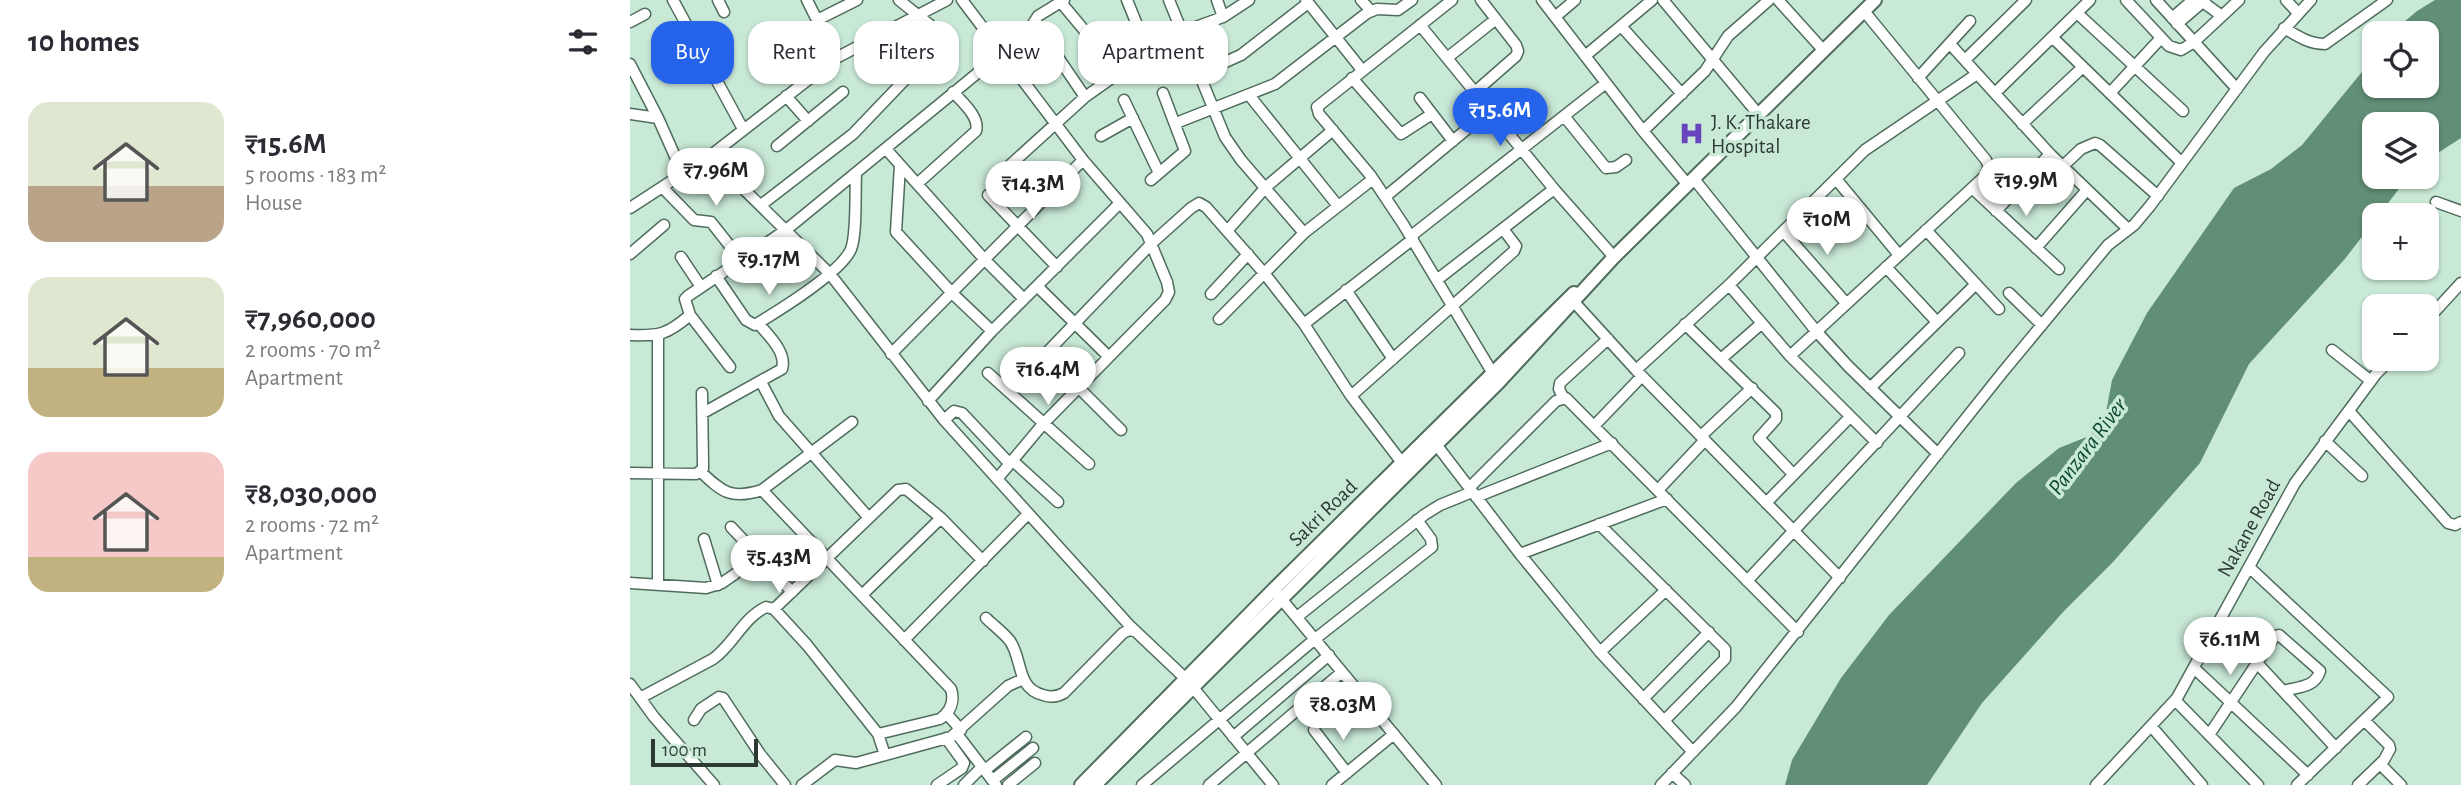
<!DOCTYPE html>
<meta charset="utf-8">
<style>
body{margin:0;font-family:"Alegreya Sans",sans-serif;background:#f7f7f7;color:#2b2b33;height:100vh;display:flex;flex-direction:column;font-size:26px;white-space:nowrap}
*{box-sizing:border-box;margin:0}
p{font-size:23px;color:#7c7c81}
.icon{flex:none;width:38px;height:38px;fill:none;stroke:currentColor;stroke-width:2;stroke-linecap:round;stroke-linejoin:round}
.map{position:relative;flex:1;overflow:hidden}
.details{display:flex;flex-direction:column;background:#fff;width:630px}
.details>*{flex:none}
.top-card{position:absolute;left:21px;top:21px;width:665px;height:63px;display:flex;gap:14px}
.controls{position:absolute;left:1732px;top:21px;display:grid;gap:14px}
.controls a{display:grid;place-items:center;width:77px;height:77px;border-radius:14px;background:#fff;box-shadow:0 2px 5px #0004;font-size:35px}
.scale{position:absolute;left:21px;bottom:18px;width:107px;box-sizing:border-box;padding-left:7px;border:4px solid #2d3a33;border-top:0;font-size:19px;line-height:24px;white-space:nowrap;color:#2d3a33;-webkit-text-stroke:5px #c9e9d7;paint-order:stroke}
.price{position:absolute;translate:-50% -60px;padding:0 16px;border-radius:24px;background:#fff;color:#222;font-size:23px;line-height:46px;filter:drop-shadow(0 2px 4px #0008)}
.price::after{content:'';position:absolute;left:50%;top:42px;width:21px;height:16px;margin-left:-10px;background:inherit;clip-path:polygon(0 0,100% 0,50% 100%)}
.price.current{background:#2563eb;color:#fff}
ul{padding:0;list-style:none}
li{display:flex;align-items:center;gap:21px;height:175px;padding:0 28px}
li span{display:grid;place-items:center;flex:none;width:196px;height:140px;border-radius:21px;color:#555}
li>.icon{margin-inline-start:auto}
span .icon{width:84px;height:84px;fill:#fffc;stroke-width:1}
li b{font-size:30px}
h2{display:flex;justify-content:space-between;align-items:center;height:84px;padding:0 28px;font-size:30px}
.pill{padding:0 24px;border-radius:21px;background:#fff;box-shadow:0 2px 5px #0004;font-size:24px;line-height:63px}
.pill.current{background:#2563eb;color:#fff}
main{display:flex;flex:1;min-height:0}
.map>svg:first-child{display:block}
</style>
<main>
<section class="details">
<h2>10 homes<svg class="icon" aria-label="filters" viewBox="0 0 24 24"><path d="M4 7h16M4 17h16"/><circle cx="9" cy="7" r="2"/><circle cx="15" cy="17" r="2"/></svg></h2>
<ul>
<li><span style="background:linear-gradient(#dfe7d0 60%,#b9a48a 0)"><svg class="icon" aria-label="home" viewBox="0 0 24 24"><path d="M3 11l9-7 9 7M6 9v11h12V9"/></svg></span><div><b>₹15.6M</b><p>5 rooms · 183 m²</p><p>House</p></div></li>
<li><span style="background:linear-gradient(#dfe7d0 65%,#c2b280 0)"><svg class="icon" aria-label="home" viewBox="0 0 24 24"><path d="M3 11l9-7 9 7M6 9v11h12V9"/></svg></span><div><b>₹7,960,000</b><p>2 rooms · 70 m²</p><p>Apartment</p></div></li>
<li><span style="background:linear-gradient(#f6c9c9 75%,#c2b280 0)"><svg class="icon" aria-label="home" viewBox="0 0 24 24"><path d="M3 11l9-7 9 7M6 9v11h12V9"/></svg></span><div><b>₹8,030,000</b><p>2 rooms · 72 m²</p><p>Apartment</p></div></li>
</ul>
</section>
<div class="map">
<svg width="1831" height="785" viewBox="0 0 1831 785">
<rect width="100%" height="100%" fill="#c9e9d7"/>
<path fill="#618e76" d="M1805 0H1831V138L1797 160V124H1745V177H1778L1749 215H1745V220L1714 260 1619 364 1570 463 1483 562 1434 611 1352 703 1297 785H1155L1162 760 1211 678 1259 615 1386 483 1429 448 1459 436 1475 418 1482 380 1517 313 1604 188 1641 169 1672 145 1745 56V86H1797V33H1761L1787 11Z"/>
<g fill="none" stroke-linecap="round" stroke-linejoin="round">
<defs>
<path id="minor" d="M43 0 113 129
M88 0 94 12
M177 0 206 58
M332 0 453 160 517 234 537 282 539 292 535 300 413 424 367 479
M429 0 489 72
M434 0 408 16 404 22 455 97
M539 0 595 137 611 160 674 233
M587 0 593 17
M676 0 732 70
M731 0 741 11
M822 0 687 107 689 114 741 176 773 224 865 377
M912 0 1013 131 1058 185
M1033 0 1129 115
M1148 0 1194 51
M1496 0 1539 46 1551 50 1564 42 1609 0
M1526 0 1607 89
M1570 0 1592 16
M1656 0 1668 13
M1447 13 1553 111
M925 17 945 0
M1542 18 1563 0
M187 20 227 0
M0 22 15 14
M1547 24 1575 0
M790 25 924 189 984 257
M991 26 1052 94
M1654 28C1667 36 1679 44 1695 44L1757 0
M552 32 593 17 619 0
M1422 37 1552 163
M245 38 275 80
M1320 44 1420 154 1498 229
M955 56 1022 0
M817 58 866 19
M1335 60 1396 0
M0 64 28 118 52 172
M568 71 591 64 611 55 678 3
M722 78 771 134 802 114
M1288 78 1340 21
M845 92 886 56 888 51 886 45 851 0
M1365 93 1460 0
M1480 93 1531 38
M619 95 708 206
M156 96 178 121
M790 98 823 141
M494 100 529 173
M0 114 28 118
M934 116 976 168 986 167 996 160
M546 123 645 84 737 13 747 9 768 10 782 0
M1392 124 1453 67
M1013 131 1075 71 1098 36 1139 0
M471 136 503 118
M147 146 213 92
M256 149 355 260 394 299
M80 156 200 274 314 420 500 626 556 679 643 785
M270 165 266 232 322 293 362 331
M379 166 455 97 516 54V47L497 0
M1432 167 1451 149 1465 143 1470 145 1528 196
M1064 179 1186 331 1218 366 1308 454
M1206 179 1269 255
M521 180 555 151 533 93
M287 184 346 131C350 117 332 102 323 92
M32 187 64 220 81 222 111 260
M1342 188 1429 269
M358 195 427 267
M755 197 860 110
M1806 202 1831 211
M131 205 223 134 310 43 312 38 310 33 269 0
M0 208 80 156 206 58 317 0
M1366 211 1420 154
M1296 230 1369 309
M597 231 636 187 703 130
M1154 232 1216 303
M781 236 976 83
M1406 248 1456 191
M0 254 34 225
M51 257 71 287
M1256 267 1307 322
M86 276 116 320 125 325C148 311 212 272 221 249 227 234 225 192 226 174
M808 279 924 189
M1099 285 1160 356 1247 443
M407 286 478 356
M716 290 763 359
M1379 293 1412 325
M581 294 618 254
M944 302 1006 370 1210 578
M589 319 674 233 743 179
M1797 320 1831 283
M674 324 783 239
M1055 324 1146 413V419L1129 438 1163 474
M0 335C29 336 37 335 60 315
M1702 350 1741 381
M261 354 453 160
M1160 356 1354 177C1358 171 1360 167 1356 160L1234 11
M1091 359 1131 324
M100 367 60 315 55 299 58 296 156 230 372 53
M1006 370 1099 285 1235 150 1347 74
M358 373 459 464
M131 382 149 416 239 518
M448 387 491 430
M1240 388 1346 284
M379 392 522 243 561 208 569 203 576 207 634 273 674 324 721 396 776 468
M721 396 884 251 886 246 873 229
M933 397 929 389 930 383 978 339
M298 401 362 331 490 203
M1719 411 1818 523 1825 525 1831 522
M73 413 152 369C157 352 138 335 128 323
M314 420 324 411 332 413 379 463
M965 425 1012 376
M1071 436 1122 388
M802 439 890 554 970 652 1063 752
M1695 441 1732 476
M382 460 428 502
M70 471C92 492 101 500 132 490L222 422
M0 473 66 474 73 469V464L72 393
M839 488 926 401 936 398 1168 632
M132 490 321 689C325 702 320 712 310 719L248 734
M1028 490 1075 440
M846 497 982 443
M1136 503 1220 417
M969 524 1095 649V659L1090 664 1034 721
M101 527 162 592
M74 539 88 585
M890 554 1037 499
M1619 567 1758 697 1667 785
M147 576 182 542
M1117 581 1329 353
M0 583 76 588 92 583 105 574
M28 585V336
M232 595 311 518
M648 595 806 785
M144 609 268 490 276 489 311 518 353 561
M667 617 794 515 810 505 842 492
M356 618C363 625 374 633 380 641 393 660 386 688 413 695 421 698 427 697 434 693L493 633 499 630 504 631
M274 640 398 514
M970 652 1036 590
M1627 663 1706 748
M1564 668 1678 775
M0 684 24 717 84 785
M10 698 83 659C103 645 113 618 136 607L144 609 177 645 248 734 255 755
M1013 699 1079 632
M1545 700 1628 785
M317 714 331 730
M64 720 71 709 89 697 93 698 130 754 155 785
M1521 726 1572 785
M684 730 717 773
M327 734 366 785
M1579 735 1645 636 1649 635 1690 671C1685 688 1667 687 1653 691
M603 737 699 655
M1750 764 1771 785
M355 770 396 737
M1042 773 1055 785
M363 780 403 748
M172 785 205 760 226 763 321 737 378 686 393 679
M307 785 332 768 334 763 316 738
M334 785 352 767
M378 785 405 763
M512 785 685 639 802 547 801 539 787 520
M579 785 712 672
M702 785 764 734
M1031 785 1106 707 1372 373 1478 245 1504 225 1520 206 1634 52 1681 0
M1466 785 1547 698 1665 483 1746 374 1761 359
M1728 785 1754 760 1760 749 1759 745 1735 721"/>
<path id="major" d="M451 785 643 590 944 293
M465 785 869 382 984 257 1245 0"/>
</defs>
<use href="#minor" stroke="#4f6c5c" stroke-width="13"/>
<use href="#major" stroke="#4f6c5c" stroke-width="16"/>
<use href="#minor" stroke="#fff" stroke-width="10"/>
<use href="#major" stroke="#fff" stroke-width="12"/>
</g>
<defs>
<symbol id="hospital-bare" viewBox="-9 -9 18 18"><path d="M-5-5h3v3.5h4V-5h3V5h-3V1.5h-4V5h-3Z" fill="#6945bd" stroke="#c9e9d7" stroke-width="2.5" paint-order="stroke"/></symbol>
</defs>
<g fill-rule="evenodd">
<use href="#hospital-bare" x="1044" y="116" width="35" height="35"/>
</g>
<g text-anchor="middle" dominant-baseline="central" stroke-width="7" stroke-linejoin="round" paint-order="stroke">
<g font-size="21" fill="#2d3a33" stroke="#c9e9d7" text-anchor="start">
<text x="1081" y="122">J. K. Thakare<tspan x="1081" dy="24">Hospital</tspan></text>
</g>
<g font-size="21" fill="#2d3a33" stroke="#c9e9d7">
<text transform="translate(693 513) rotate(-44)">Sakri Road</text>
<text transform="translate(1619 528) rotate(-61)">Nakane Road</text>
</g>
<g font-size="23" font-style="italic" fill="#0e4930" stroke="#c9e9d7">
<text transform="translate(1458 447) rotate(-53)">Panzara River</text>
</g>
</g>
</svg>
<div class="controls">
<a><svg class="icon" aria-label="locate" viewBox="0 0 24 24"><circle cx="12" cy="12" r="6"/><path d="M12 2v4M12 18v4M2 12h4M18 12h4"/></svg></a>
<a><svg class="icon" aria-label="layers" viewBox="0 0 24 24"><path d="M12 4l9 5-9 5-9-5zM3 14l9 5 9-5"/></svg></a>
<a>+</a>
<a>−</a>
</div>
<div class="scale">100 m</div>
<b class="price current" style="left:870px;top:148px">₹15.6M</b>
<b class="price" style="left:86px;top:208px">₹7.96M</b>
<b class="price" style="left:1396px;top:218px">₹19.9M</b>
<b class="price" style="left:403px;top:221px">₹14.3M</b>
<b class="price" style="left:1197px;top:257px">₹10M</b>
<b class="price" style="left:139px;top:297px">₹9.17M</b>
<b class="price" style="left:418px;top:407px">₹16.4M</b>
<b class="price" style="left:149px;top:595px">₹5.43M</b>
<b class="price" style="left:1600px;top:677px">₹6.11M</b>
<b class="price" style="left:713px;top:742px">₹8.03M</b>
<div class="top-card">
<a class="pill current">Buy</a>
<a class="pill">Rent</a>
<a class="pill">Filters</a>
<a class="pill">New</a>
<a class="pill">Apartment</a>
</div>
</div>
</main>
